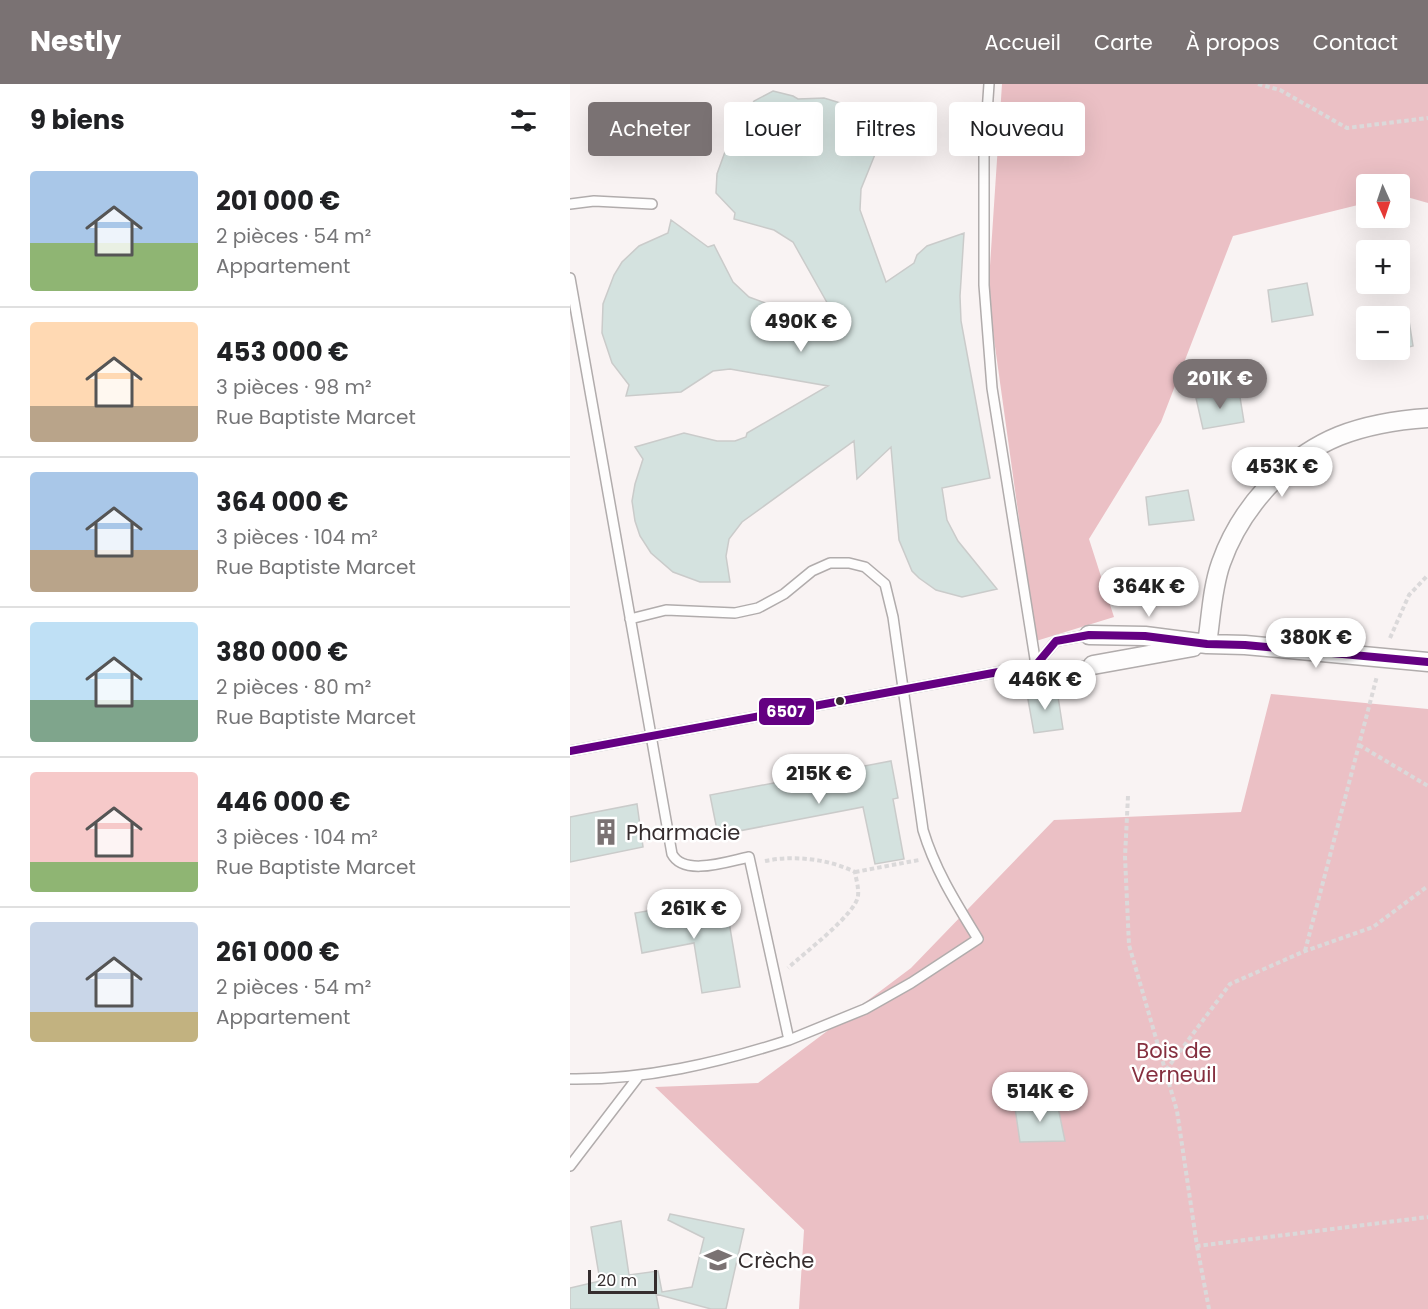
<!DOCTYPE html>
<html lang="fr">
<meta charset="utf-8">
<style>
body{margin:0;font-family:Poppins,sans-serif;background:#f2f2f2;color:#202124;height:100vh;display:flex;flex-direction:column;font-size:22px;white-space:nowrap}
*{box-sizing:border-box;margin:0}
p{font-size:20px;color:#757577}
.icon{flex:none;width:33px;height:33px;fill:none;stroke:currentColor;stroke-width:2;stroke-linecap:round;stroke-linejoin:round}
.map{position:relative;flex:1;overflow:hidden}
.sheet{display:flex;flex-direction:column;background:#fff;width:570px}
.sheet>*{flex:none}
.top-card{position:absolute;left:18px;top:18px;width:570px;height:54px;display:flex;gap:12px}
.needle{width:39px;rotate:177deg}
.buttons{position:absolute;left:786px;top:90px;display:grid;gap:12px}
.buttons a{display:grid;place-items:center;width:54px;height:54px;border-radius:6px;background:#fff;box-shadow:0 6px 24px #0002;font-size:30px}
.scale{position:absolute;left:18px;bottom:15px;width:69px;box-sizing:border-box;padding-left:6px;border:3px solid #352d2e;border-top:0;font-size:16px;line-height:21px;white-space:nowrap;color:#352d2e;-webkit-text-stroke:4px #fff;paint-order:stroke}
.price{position:absolute;translate:-50% -51px;padding:0 14px;border-radius:21px;background:#fff;color:#222;font-size:20px;line-height:39px;filter:drop-shadow(0 2px 3px #0008)}
.price::after{content:'';position:absolute;left:50%;top:36px;width:18px;height:14px;margin-left:-9px;background:inherit;clip-path:polygon(0 0,100% 0,50% 100%)}
.price.on{background:#7a7273;color:#fff}
ul{padding:0;list-style:none}
li{display:flex;align-items:center;gap:18px;height:150px;padding:0 30px}
li+li{border-top:2px solid #e0e0e0}
li span{display:grid;place-items:center;flex:none;width:168px;height:120px;border-radius:6px;color:#555}
li>.icon{margin-inline-start:auto}
span .icon{width:72px;height:72px;fill:#fffc;stroke-width:1}
li b{font-size:26px}
h2{display:flex;justify-content:space-between;align-items:center;height:72px;padding:0 30px;font-size:26px}
.chip{padding:0 21px;border-radius:6px;background:#fff;box-shadow:0 6px 24px #0002;font-size:21px;line-height:54px}
.chip.on{background:#7a7273;color:#fff}
header{display:flex;align-items:center;gap:36px;box-sizing:border-box;height:84px;padding:0 30px;background:#7a7273;color:#fff}
header strong{font-size:28px}
nav{display:flex;gap:33px;margin-inline-start:auto;font-size:21px}
main{display:flex;flex:1;min-height:0}
.map>svg:first-child{display:block}
</style>
<header>
<strong>Nestly</strong>
<nav><a>Accueil</a><a>Carte</a><a>À propos</a><a>Contact</a></nav>
</header>
<main>
<section class="sheet">
<h2>9 biens<svg class="icon" aria-label="filters" viewBox="0 0 24 24"><path d="M4 7h16M4 17h16"/><circle cx="9" cy="7" r="2"/><circle cx="15" cy="17" r="2"/></svg></h2>
<ul>
<li><span style="background:linear-gradient(#a9c7e8 60%,#8fb573 0)"><svg class="icon" aria-label="home" viewBox="0 0 24 24"><path d="M3 11l9-7 9 7M6 9v11h12V9"/></svg></span><div><b>201 000 €</b><p>2 pièces · 54 m²</p><p>Appartement</p></div></li>
<li><span style="background:linear-gradient(#ffd9b3 70%,#b9a48a 0)"><svg class="icon" aria-label="home" viewBox="0 0 24 24"><path d="M3 11l9-7 9 7M6 9v11h12V9"/></svg></span><div><b>453 000 €</b><p>3 pièces · 98 m²</p><p>Rue Baptiste Marcet</p></div></li>
<li><span style="background:linear-gradient(#a9c7e8 65%,#b9a48a 0)"><svg class="icon" aria-label="home" viewBox="0 0 24 24"><path d="M3 11l9-7 9 7M6 9v11h12V9"/></svg></span><div><b>364 000 €</b><p>3 pièces · 104 m²</p><p>Rue Baptiste Marcet</p></div></li>
<li><span style="background:linear-gradient(#bfe0f5 65%,#7fa58c 0)"><svg class="icon" aria-label="home" viewBox="0 0 24 24"><path d="M3 11l9-7 9 7M6 9v11h12V9"/></svg></span><div><b>380 000 €</b><p>2 pièces · 80 m²</p><p>Rue Baptiste Marcet</p></div></li>
<li><span style="background:linear-gradient(#f6c9c9 75%,#8fb573 0)"><svg class="icon" aria-label="home" viewBox="0 0 24 24"><path d="M3 11l9-7 9 7M6 9v11h12V9"/></svg></span><div><b>446 000 €</b><p>3 pièces · 104 m²</p><p>Rue Baptiste Marcet</p></div></li>
<li><span style="background:linear-gradient(#c9d6e8 75%,#c2b280 0)"><svg class="icon" aria-label="home" viewBox="0 0 24 24"><path d="M3 11l9-7 9 7M6 9v11h12V9"/></svg></span><div><b>261 000 €</b><p>2 pièces · 54 m²</p><p>Appartement</p></div></li>
</ul>
</section>
<div class="map">
<svg width="858" height="1225" viewBox="0 0 858 1225">
<rect width="100%" height="100%" fill="#f9f3f3"/>
<path fill="#ebc0c5" d="M432 0H858V119L830 111V100H796V119L663 152 591 338 519 455 544 533 466 557 418 212Z
M701 610 858 625V1225H229L234 1146 85 1003 188 999 341 884 484 736 671 728Z"/>
<path fill="#d4e2df" stroke="#cacbca" stroke-width="1.5" d="M203 7 223 12 228 15 254 14 297 27 302 63 306 68 291 105 290 126 316 198 344 179 347 171 357 162 394 149 390 212 391 237 420 394 372 404 377 436 388 457 427 505 392 513 366 506 349 494 342 487 329 456 321 363 287 395 284 357 172 438 159 455 156 472 160 498H130L103 488 81 469 70 452 65 437 62 417 65 400 73 375 65 363 114 349 147 357H165L176 353 177 349 258 302 160 285 143 287 111 308 56 312 59 301 42 279 32 249 33 220 44 191 52 178 69 162 98 149 101 136 138 163 144 161 163 198 179 213 273 247 223 158 204 146 164 135 165 129 146 109 147 90 156 65 172 45 176 30 184 17Z
M737 199 743 231 702 238 698 206Z
M837 224 843 262 830 265V232H796V245L794 232Z
M669 307 674 338 633 345 626 314Z
M618 406 624 436 579 441 576 413Z
M487 606 493 645 464 649 457 610Z
M321 677 328 714 323 715 334 775 305 780 293 723 148 751 140 711Z
M67 720 73 763 0 778V733Z
M141 816V820L146 819 148 833 158 832 170 903 132 909 124 859 72 869 65 829Z
M487 1018 495 1057 450 1058 445 1024Z
M100 1130 174 1145 156 1225H141L86 1210 89 1225H0V1204L30 1197 21 1143 51 1137 59 1191 88 1187 92 1208 122 1203 134 1154 98 1136Z"/>
<g fill="none" stroke-linecap="round" stroke-linejoin="round">
<defs>
<path id="lane" d="M419 0 414 73V201L422 304 466 581
M0 120 24 117 82 120
M0 194 102 770C114 793 159 777 179 773L219 956C148 979 75 996 0 995
M60 535 96 526 165 529 188 524 214 510 242 487 260 479H279L295 483 315 500 323 533 353 746C365 786 386 819 408 855L341 899 295 925 219 956
M466 581 486 557 519 551
M0 667 466 581 492 586 523 581
M0 1082 68 993"/>
<path id="street" d="M519 551 575 552 637 560 675 561 858 578
M637 560C641 534 642 504 651 479 670 425 715 374 769 352 797 341 828 336 858 334
M523 581 623 563"/>
</defs>
<use href="#lane" stroke="#b1acac" stroke-width="12"/>
<use href="#street" stroke="#b1acac" stroke-width="21"/>
<path stroke="#dbd9da" stroke-width="4" stroke-dasharray="4.5 3" stroke-linecap="butt" d="M688 0 710 6 777 44 858 34
M820 554 839 511 858 491
M789 661 858 702
M558 712 555 773 559 861 607 1027 627 1162 858 1133
M195 777C223 771 259 775 285 788 286 795 289 804 288 812 286 830 233 870 218 884
M285 788 349 776
M735 867 807 592
M596 986 660 900 735 867 803 843 858 802
M627 1162 639 1225"/>
<use href="#lane" stroke="#fefdfd" stroke-width="9"/>
<use href="#street" stroke="#fefdfd" stroke-width="18"/>
<defs>
<path id="bus-1" d="M0 667 466 581 486 557 519 551 575 552 637 560 675 561 858 578"/>
</defs>
<use href="#bus-1" stroke="#fff" stroke-width="12"/>
<use href="#bus-1" stroke="#640082" stroke-width="8"/>
</g>
<defs>
<symbol id="building-bare" viewBox="-9 -9 18 18"><path d="M-4-6H4V6H1V3H-1V6H-4ZM-2.5-4.3h1.7v1.8h-1.7ZM.8-4.3h1.7v1.8H.8ZM-2.5-1h1.7V.8h-1.7ZM.8-1h1.7V.8H.8Z" fill="#7a7273" stroke="#fff" stroke-width="2.5" paint-order="stroke"/></symbol>
<symbol id="school-bare" viewBox="-9 -9 18 18"><path d="M0-5L7-2L0 1L-7-2ZM-4 1L0 2.5L4 1V4Q0 6-4 4Z" fill="#7a7273" stroke="#fff" stroke-width="2.5" paint-order="stroke"/></symbol>
</defs>
<g fill-rule="evenodd">
<use href="#building-bare" x="17" y="729" width="38" height="38"/>
<use href="#school-bare" x="129" y="1157" width="38" height="38"/>
</g>
<circle fill="#352d2e" stroke="#fff" stroke-width="2" cx="270" cy="617" r="5"/>
<g text-anchor="middle" dominant-baseline="central" stroke-width="5" stroke-linejoin="round" paint-order="stroke">
<g font-size="21" fill="#352d2e" stroke="#fff" text-anchor="start">
<text x="56" y="748">Pharmacie</text>
<text x="168" y="1176">Crèche</text>
</g>
<g font-size="21" fill="#852f3f" stroke="#fff">
<text x="604" y="966">Bois de<tspan x="604" dy="24">Verneuil</tspan></text>
</g>
</g>
<rect stroke="#fff" stroke-width="2" x="188" y="613" width="57" height="29" rx="6" fill="#640082"/>
<g font-size="16" text-anchor="middle" font-weight="bold" fill="#fff">
<text x="216" y="633">6507</text>
</g>
</svg>
<div class="buttons">
<a><svg class="needle" viewBox="-14 -14 28 28"><path d="M0-13l5 13h-10z" fill="#e53935"/><path d="M0 13l5-13h-10z" fill="#757577"/></svg></a>
<a>+</a>
<a>−</a>
</div>
<div class="scale">20 m</div>
<b class="price" style="left:231px;top:269px">490K €</b>
<b class="price on" style="left:650px;top:326px">201K €</b>
<b class="price" style="left:712px;top:414px">453K €</b>
<b class="price" style="left:579px;top:534px">364K €</b>
<b class="price" style="left:746px;top:585px">380K €</b>
<b class="price" style="left:475px;top:627px">446K €</b>
<b class="price" style="left:249px;top:721px">215K €</b>
<b class="price" style="left:124px;top:856px">261K €</b>
<b class="price" style="left:470px;top:1039px">514K €</b>
<div class="top-card">
<a class="chip on">Acheter</a>
<a class="chip">Louer</a>
<a class="chip">Filtres</a>
<a class="chip">Nouveau</a>
</div>
</div>
</main>
